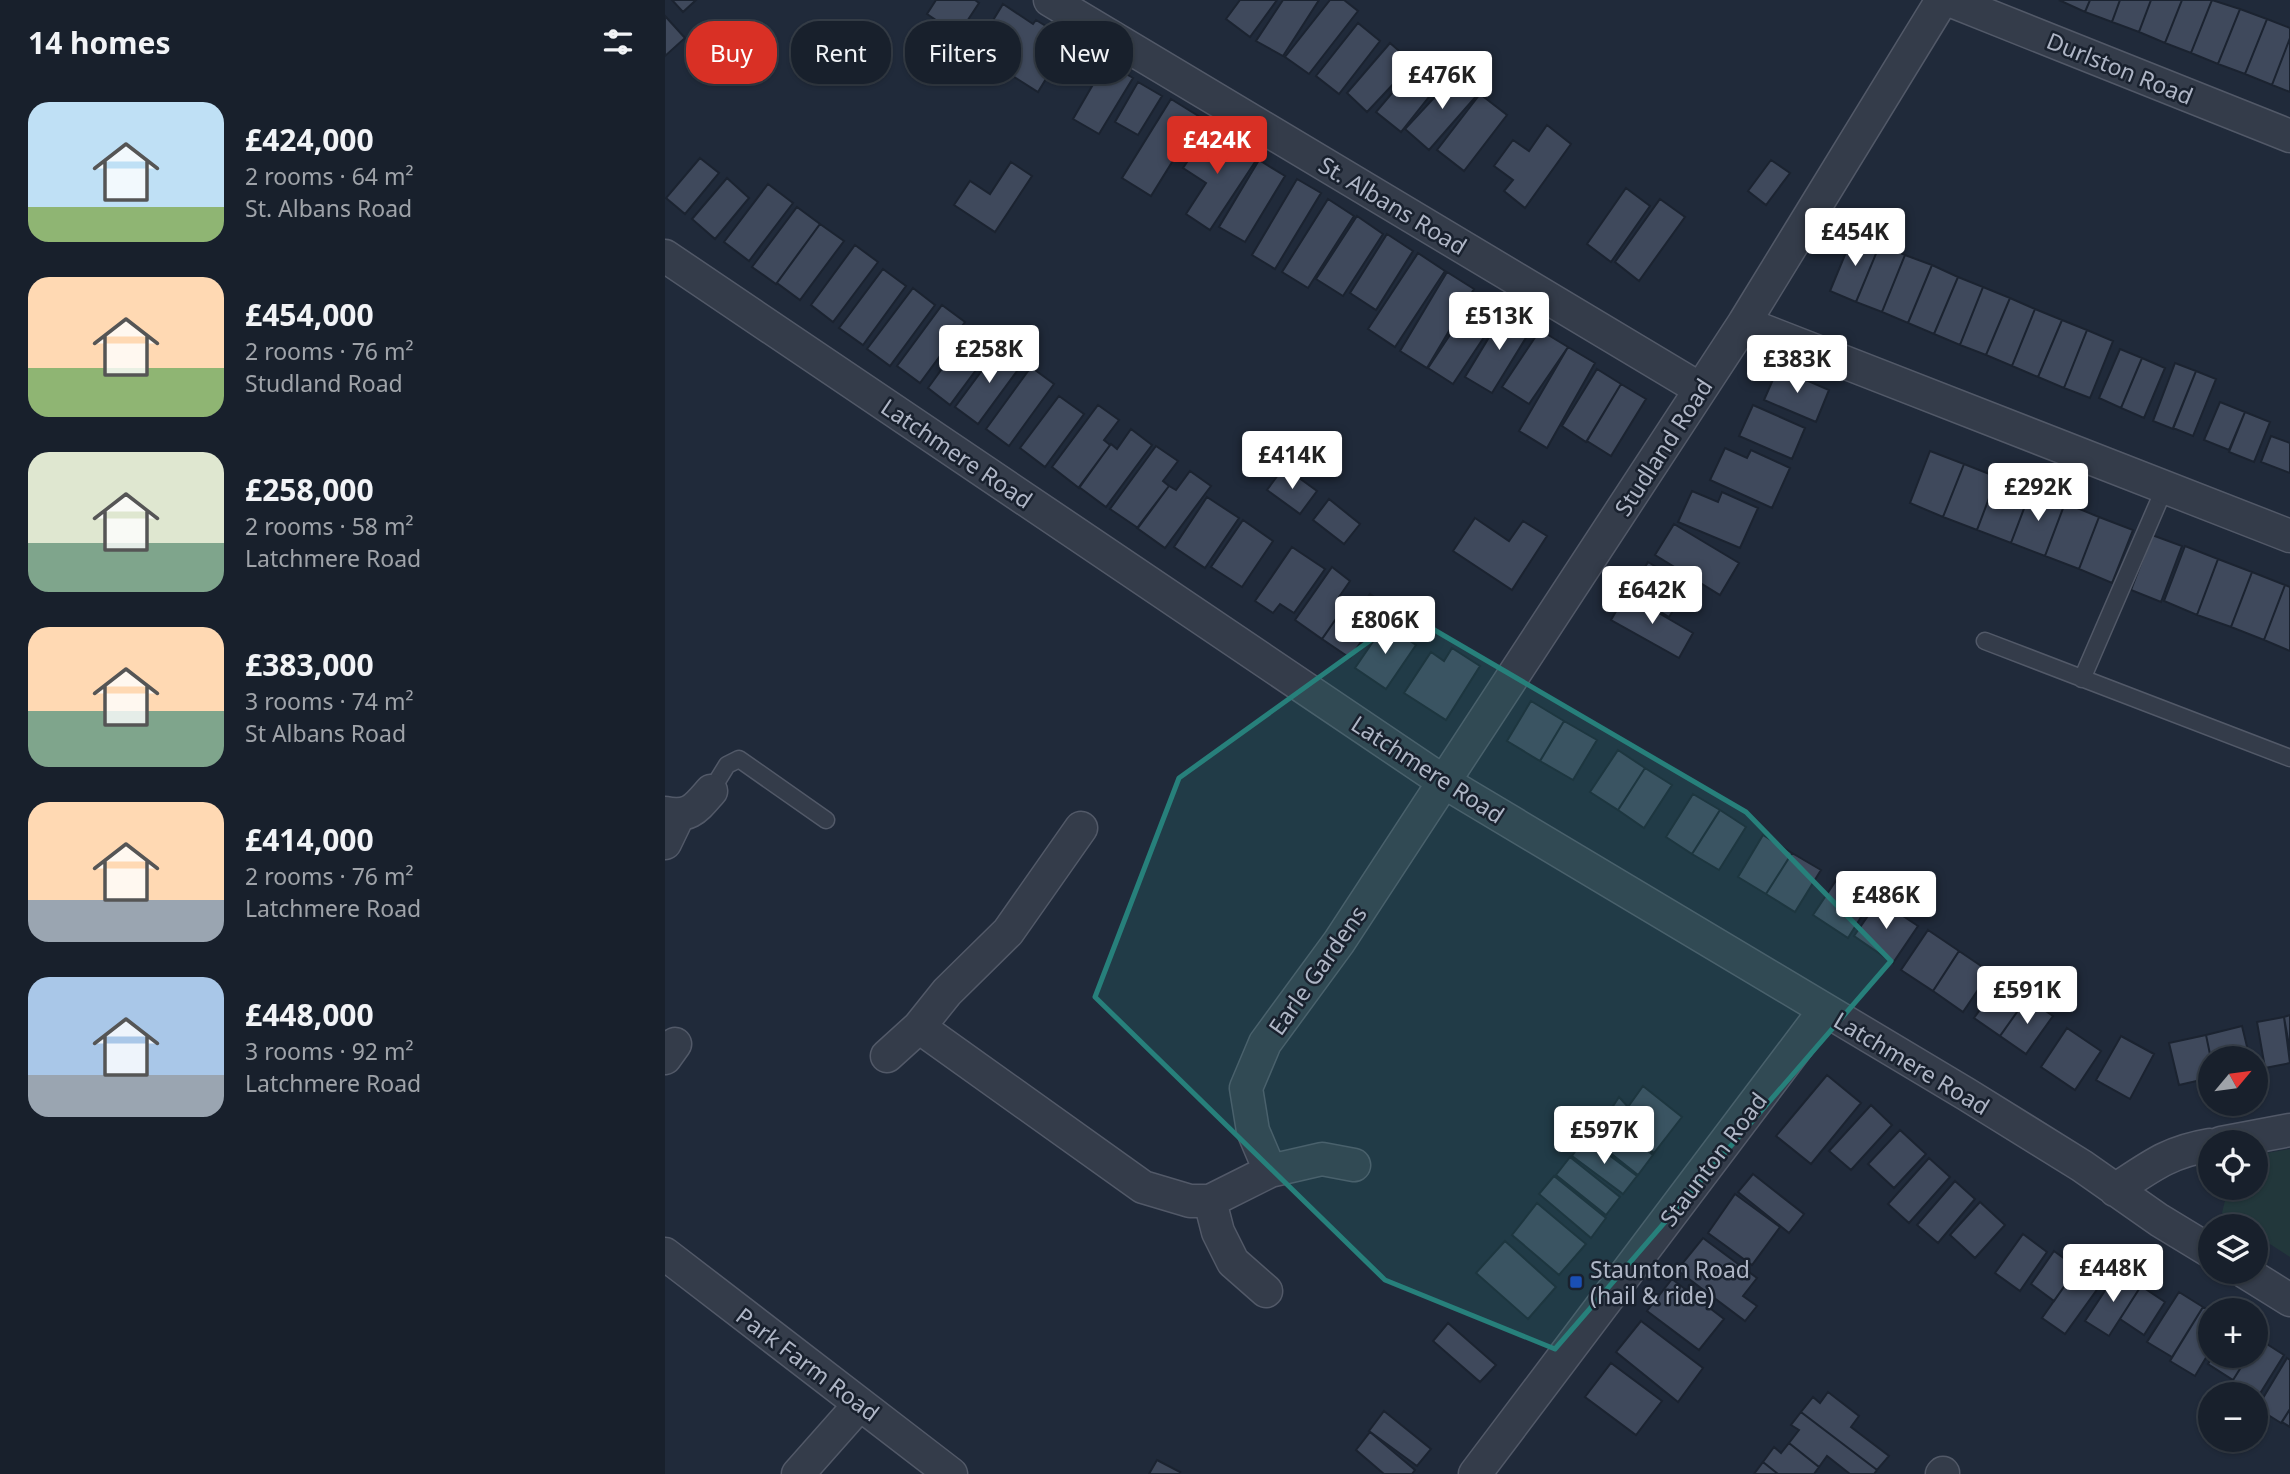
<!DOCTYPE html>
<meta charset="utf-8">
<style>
body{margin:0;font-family:"Noto Sans",sans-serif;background:#252d38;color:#f1f3f6;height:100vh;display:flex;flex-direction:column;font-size:26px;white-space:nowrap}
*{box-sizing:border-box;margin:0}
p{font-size:23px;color:#9fa3a9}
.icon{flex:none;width:38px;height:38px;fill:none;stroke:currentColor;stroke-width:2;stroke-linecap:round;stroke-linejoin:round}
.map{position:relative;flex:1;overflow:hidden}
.drawer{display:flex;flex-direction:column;background:#18202c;width:665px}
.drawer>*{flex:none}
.guide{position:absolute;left:21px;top:21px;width:665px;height:63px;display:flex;gap:14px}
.needle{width:46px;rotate:61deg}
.tools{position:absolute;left:1533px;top:1046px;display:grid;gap:14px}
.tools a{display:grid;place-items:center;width:70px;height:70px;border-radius:50%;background:#18202c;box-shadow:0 2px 5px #0004,0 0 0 2px #363e48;font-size:35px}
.price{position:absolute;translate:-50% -60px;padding:0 16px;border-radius:7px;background:#fff;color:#222;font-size:23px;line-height:46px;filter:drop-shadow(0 2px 4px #0008)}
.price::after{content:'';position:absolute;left:50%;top:42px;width:21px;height:16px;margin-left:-10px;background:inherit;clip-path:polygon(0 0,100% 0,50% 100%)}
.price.selected{background:#d93025;color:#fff}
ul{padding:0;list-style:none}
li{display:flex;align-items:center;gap:21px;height:175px;padding:0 28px}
li span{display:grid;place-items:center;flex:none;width:196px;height:140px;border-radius:21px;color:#555}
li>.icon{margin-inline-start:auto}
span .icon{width:84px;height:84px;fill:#fffc;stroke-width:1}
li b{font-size:30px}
h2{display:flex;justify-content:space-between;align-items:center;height:84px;padding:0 28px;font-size:30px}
.pill{padding:0 24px;border-radius:28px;background:#18202c;box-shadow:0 2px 5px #0004,0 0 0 2px #363e48;font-size:24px;line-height:63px}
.pill.selected{background:#d93025;color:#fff}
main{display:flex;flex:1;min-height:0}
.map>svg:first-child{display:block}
</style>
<main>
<section class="drawer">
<h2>14 homes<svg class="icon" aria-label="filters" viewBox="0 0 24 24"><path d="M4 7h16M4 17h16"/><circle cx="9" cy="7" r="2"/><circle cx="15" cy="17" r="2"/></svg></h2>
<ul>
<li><span style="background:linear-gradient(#bfe0f5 75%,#8fb573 0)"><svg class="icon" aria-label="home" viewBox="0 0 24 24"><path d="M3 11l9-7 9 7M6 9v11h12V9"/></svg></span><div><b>£424,000</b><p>2 rooms · 64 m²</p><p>St. Albans Road</p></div></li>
<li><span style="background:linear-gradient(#ffd9b3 65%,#8fb573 0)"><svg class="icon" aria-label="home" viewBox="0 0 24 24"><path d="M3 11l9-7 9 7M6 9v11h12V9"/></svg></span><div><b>£454,000</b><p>2 rooms · 76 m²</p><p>Studland Road</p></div></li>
<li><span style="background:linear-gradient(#dfe7d0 65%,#7fa58c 0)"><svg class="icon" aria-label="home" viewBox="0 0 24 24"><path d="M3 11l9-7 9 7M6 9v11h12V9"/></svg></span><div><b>£258,000</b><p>2 rooms · 58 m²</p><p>Latchmere Road</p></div></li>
<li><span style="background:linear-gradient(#ffd9b3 60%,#7fa58c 0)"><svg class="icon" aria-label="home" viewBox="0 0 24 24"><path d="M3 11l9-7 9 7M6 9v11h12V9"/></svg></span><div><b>£383,000</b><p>3 rooms · 74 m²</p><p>St Albans Road</p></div></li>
<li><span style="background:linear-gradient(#ffd9b3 70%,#9aa5b1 0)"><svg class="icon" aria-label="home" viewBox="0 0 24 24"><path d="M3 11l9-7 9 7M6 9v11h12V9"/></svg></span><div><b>£414,000</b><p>2 rooms · 76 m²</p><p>Latchmere Road</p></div></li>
<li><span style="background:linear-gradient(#a9c7e8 70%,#9aa5b1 0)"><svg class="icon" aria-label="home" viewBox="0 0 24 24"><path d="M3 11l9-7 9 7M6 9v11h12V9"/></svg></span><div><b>£448,000</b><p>3 rooms · 92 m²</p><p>Latchmere Road</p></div></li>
</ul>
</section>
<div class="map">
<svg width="1625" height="1474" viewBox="0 0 1625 1474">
<rect width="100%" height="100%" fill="#202a3a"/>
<path fill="#22373b" d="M1625 1149V1257L1591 1235V1227H1578L1557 1213 1563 1188H1591V1155Z"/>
<path fill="#3f495c" stroke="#1b2330" stroke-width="2" d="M7 0H31L18 12Z
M271 0H310L314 3 293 35 262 14Z
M575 0H612L585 37 561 19Z
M618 0H654L618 56 591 41Z
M665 0H679L693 11 644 74 620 57Z
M1394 0H1425L1420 12Z
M1425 0H1455L1447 22 1420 12Z
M1455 0H1486L1474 32 1447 22Z
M1486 0H1517L1500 43 1474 32Z
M1517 0H1547L1526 53 1500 43Z
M1547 0 1575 9 1553 64 1526 53Z
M338 4 368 24 371 20 389 31 377 49 393 59 373 92 338 70 346 58 316 40Z
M1575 9 1602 19 1580 74 1553 64Z
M0 16 20 38 0 56Z
M1602 19 1625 28V38L1607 85 1580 74Z
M693 23 715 41 674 94 651 76Z
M1625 38V92L1607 85Z
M725 43 748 63 702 112 682 93Z
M760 54 783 73 736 132 711 112Z
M441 62 468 78 434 134 408 119Z
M793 72 814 93 764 150 740 129Z
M473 82 497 96 473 135 450 122Z
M815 94 842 115 799 171 772 150Z
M506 99 535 117 486 196 457 178Z
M882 125 906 144 860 208 839 191 848 180 829 166 848 140 864 151Z
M545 128 592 159 545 230 521 214 541 183 518 168Z
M35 158 54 173 20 214 1 198Z
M594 160 620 176 580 242 554 227Z
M1106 160 1125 173 1101 205 1083 191Z
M346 162 367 176 330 232 289 205 305 181 325 194Z
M62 178 84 198 50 239 27 219Z
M632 179 656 193 610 269 587 255Z
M103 184 128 203 84 261 59 242Z
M961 188 985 206 946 262 922 244Z
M663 199 689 216 643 288 617 272Z
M995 199 1020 217 974 281 950 262Z
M132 207 155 224 111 284 87 267Z
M692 216 718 234 678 296 651 279Z
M155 224 179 241 135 300 112 283Z
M1189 233 1215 244 1191 302 1165 291Z
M722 234 748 251 711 310 685 293Z
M1215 244 1240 255 1217 312 1191 302Z
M190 245 213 262 168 322 146 305Z
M753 253 780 271 730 347 703 329Z
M1240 255 1267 265 1243 323 1217 312Z
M1267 265 1293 277 1269 334 1243 323Z
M218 269 241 286 198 345 174 328Z
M782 272 809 289 762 368 735 351Z
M1293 277 1318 287 1295 345 1269 334Z
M1318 287 1345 298 1321 355 1295 345Z
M248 288 270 305 225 366 202 349Z
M812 294 837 310 788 384 763 368Z
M1345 298 1370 309 1347 366 1321 355Z
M277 305 300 322 255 383 232 366Z
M1370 309 1397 320 1373 377 1347 366Z
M840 311 867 328 827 393 800 377Z
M1397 320 1422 330 1399 388 1373 377Z
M308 326 331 343 285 405 263 388Z
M875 330 903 347 864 404 837 387Z
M1422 330 1448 341 1425 398 1399 388Z
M335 346 358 363 313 424 290 407Z
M903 347 930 363 882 448 854 431Z
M1455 349 1477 358 1456 408 1434 398Z
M1477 358 1500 368 1479 418 1456 408Z
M1510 363 1531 371 1508 429 1488 421Z
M366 367 389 384 344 446 321 429Z
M1113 368 1164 390 1151 422 1099 400Z
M932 369 956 384 921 442 897 426Z
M1531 371 1551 379 1528 436 1508 428Z
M956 384 981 399 946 456 922 441Z
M394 396 419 414 380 467 355 448Z
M1555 402 1580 412 1564 450 1539 440Z
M433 405 454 420 439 440 445 445 414 488 387 467Z
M1088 405 1140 428 1127 459 1074 436Z
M1580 412 1605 422 1589 462 1564 452Z
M466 429 487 445 441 507 414 487 446 444 452 449Z
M1606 436 1625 443V473L1596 462Z
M491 446 513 461 498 481 504 486 473 528 445 509Z
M1060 448 1082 458 1086 450 1125 468 1107 508 1045 480Z
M1265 451 1299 464 1278 517 1245 503Z
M1299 464 1332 477 1312 530 1278 517Z
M619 467 652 491 635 514 602 490Z
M525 471 546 486 500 548 472 528 504 486 511 490Z
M1332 477 1366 490 1346 543 1312 530Z
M1366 490 1400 503 1380 556 1346 543Z
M1027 491 1053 502 1057 492 1093 508 1075 548 1013 522Z
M542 497 574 518 540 568 509 547Z
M664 499 695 524 679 544 648 520Z
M1400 503 1434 517 1414 569 1380 556Z
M1434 517 1468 530 1447 583 1414 569Z
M810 518 844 541 858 521 882 536 847 590 788 551Z
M578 520 608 541 577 587 546 567Z
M1009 524 1074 563 1055 595 990 555Z
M1487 535 1517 546 1496 602 1466 590Z
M1520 546 1553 559 1532 615 1499 601Z
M627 547 660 569 629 613 615 604 608 613 590 601Z
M1553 559 1587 572 1566 627 1532 615Z
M983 562 1032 592 1026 603 1016 598 1004 617 965 593Z
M667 567 685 581 674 597 682 603 657 639 630 620Z
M1587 572 1620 585 1599 640 1566 627Z
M1620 585 1625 587V651L1599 640Z
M705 594 721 605 685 658 657 639 682 603 693 611Z
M961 594 1028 633 1014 658 946 620Z
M720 624 751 645 721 689 690 668Z
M787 648 815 666 781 720 739 693 766 652 779 661Z
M866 701 899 721 875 761 842 741Z
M899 721 932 740 908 780 875 761Z
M953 750 980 768 953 810 925 792Z
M980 768 1007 785 979 828 953 810Z
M1028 794 1055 810 1027 854 1001 837Z
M1055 810 1081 827 1054 870 1027 854Z
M1098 835 1127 853 1101 894 1073 877Z
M1127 853 1156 870 1130 912 1101 894Z
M1174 876 1208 898 1183 938 1148 915Z
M1214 900 1253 926 1228 963 1189 936Z
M1263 930 1294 951 1268 991 1236 970Z
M1294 951 1325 972 1298 1012 1268 991Z
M1336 980 1362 998 1335 1036 1309 1018Z
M1362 998 1388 1016 1361 1054 1335 1036Z
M1625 1015V1051L1619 1017Z
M1619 1017 1625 1063 1600 1068 1592 1022Z
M1577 1026 1585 1059H1546L1541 1035Z
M1402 1028 1436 1051 1410 1090 1376 1067Z
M1541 1035 1546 1059 1545 1078 1514 1085 1504 1043Z
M1456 1036 1489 1054 1465 1099 1431 1080Z
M1162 1075 1196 1103 1146 1164 1111 1136Z
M978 1086 1017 1117 989 1153 941 1117 954 1097 963 1107Z
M1206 1105 1227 1125 1186 1170 1164 1151Z
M939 1118 988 1155 973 1175 924 1136Z
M1235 1130 1261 1154 1229 1188 1203 1164Z
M920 1137 972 1176 958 1194 907 1156Z
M905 1157 955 1197 941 1215 891 1175Z
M1264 1158 1285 1177 1244 1223 1223 1204Z
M1088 1174 1139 1214 1124 1233 1073 1192Z
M889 1176 941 1218 926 1238 874 1194Z
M1290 1181 1310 1199 1273 1243 1252 1225Z
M1070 1194 1115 1227 1087 1265 1043 1233Z
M1315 1202 1340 1225 1310 1258 1285 1235Z
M872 1203 921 1244 894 1275 847 1235Z
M1358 1234 1382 1252 1355 1291 1330 1273Z
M1038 1238 1092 1278 1078 1296 1092 1306 1080 1321 1012 1270Z
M840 1241 891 1287 863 1319 811 1273Z
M1389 1251 1412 1268 1389 1301 1366 1284Z
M1412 1268 1436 1284 1400 1334 1377 1318Z
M1453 1271 1476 1286 1444 1336 1420 1321Z
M1007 1279 1059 1319 1034 1350 982 1311Z
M1476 1286 1500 1302 1479 1335 1455 1319Z
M1514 1292 1538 1307 1507 1357 1482 1342Z
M1538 1307 1545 1311V1351L1530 1376 1505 1361Z
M976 1321 1038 1368 1013 1402 951 1352Z
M783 1323 831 1365 815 1382 768 1341Z
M1594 1339 1619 1355 1591 1400V1395H1562L1560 1393 1583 1356H1591V1344Z
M1548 1356H1583L1568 1380 1543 1364Z
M1622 1358 1625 1360V1409L1616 1423 1592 1408Z
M946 1363 997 1401 971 1435 920 1397Z
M1163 1392 1194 1416 1186 1427 1224 1456 1212 1470 1136 1412 1148 1397 1155 1403Z
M1625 1409V1427L1617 1422Z
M719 1411 766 1449 752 1466 704 1431Z
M1136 1412 1212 1470 1209 1474H1185L1162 1456 1154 1467 1124 1443 1134 1430 1126 1425Z
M705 1432 750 1470 747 1474H719L691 1450Z
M1124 1443 1154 1467 1149 1474H1113L1098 1462 1109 1447 1116 1453Z
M492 1460 515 1472 513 1474H484Z
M1098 1462 1113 1474H1089Z"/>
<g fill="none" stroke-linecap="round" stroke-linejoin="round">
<defs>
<path id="lane" d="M1320 641 1625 758
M1417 679 1500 487
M46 791 62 765 74 759 161 820"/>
<path id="street" d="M385 0 1035 389
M1284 0 1625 136
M0 256 779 782 1301 1094 1417 1166 1494 1220 1545 1251
M1079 323 1625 536
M0 813C25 818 31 808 46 791
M416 828 343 932 282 992 254 1027 478 1187 525 1201H545L605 1171 588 1131 581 1088 600 1043 674 942 1079 323 1277 0
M0 843 13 816
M222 1056 254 1027
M0 1058 10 1044
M1556 1143 1625 1130
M605 1171 657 1159 689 1165
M1450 1190C1485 1167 1503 1152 1545 1145
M545 1201 553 1232 568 1262 601 1291
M0 1254 286 1474
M1580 1272 1625 1300
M133 1474 195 1404
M810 1474 1159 1011
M1277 1474 1278 1473"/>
</defs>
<use href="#lane" stroke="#525968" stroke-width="19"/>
<use href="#street" stroke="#525968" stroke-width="35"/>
<use href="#lane" stroke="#343c4a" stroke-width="16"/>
<use href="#street" stroke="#343c4a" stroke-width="32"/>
</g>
<path fill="#27807b" fill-opacity="0.2" stroke="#27807b" stroke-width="5" stroke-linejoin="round" d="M742 614 1081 812 1226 961 890 1349 720 1280 430 997 514 778Z"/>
<rect fill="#1a4fb4" stroke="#19212e" stroke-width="2.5" x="904" y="1275" width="14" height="14" rx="3.5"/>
<g text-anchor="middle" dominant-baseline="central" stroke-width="5" stroke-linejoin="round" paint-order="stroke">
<g font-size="23" fill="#afb6c6" stroke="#19212e">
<text transform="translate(1455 68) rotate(22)">Durlston Road</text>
<text transform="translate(728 205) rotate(31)">St. Albans Road</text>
<text transform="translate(998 447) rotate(-57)">Studland Road</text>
<text transform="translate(292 453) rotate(34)">Latchmere Road</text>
<text transform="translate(763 769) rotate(33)">Latchmere Road</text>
<text transform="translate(652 970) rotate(-55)">Earle Gardens</text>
<text transform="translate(1247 1063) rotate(31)">Latchmere Road</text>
<text transform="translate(1048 1159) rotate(-53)">Staunton Road</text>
<text transform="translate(143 1364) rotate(37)">Park Farm Road</text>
</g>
<g font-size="23" fill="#afb6c6" stroke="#19212e" text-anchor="start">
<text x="925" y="1269">Staunton Road<tspan x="925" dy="26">(hail &amp; ride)</tspan></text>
</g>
</g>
</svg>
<div class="tools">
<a><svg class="needle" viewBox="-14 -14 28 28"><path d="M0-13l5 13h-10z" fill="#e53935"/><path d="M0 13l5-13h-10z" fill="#9fa3a9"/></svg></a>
<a><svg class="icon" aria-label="locate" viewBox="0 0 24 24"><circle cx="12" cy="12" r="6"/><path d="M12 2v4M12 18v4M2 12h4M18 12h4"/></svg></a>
<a><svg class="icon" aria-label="layers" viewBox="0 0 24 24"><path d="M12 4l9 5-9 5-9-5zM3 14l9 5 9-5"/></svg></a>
<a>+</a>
<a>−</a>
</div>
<b class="price" style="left:777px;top:111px">£476K</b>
<b class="price selected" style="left:552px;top:176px">£424K</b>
<b class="price" style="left:1190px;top:268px">£454K</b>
<b class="price" style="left:834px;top:352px">£513K</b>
<b class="price" style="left:324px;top:385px">£258K</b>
<b class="price" style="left:1132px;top:395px">£383K</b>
<b class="price" style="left:627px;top:491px">£414K</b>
<b class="price" style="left:1373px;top:523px">£292K</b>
<b class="price" style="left:987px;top:626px">£642K</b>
<b class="price" style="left:720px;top:656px">£806K</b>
<b class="price" style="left:1221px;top:931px">£486K</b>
<b class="price" style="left:1362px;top:1026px">£591K</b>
<b class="price" style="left:939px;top:1166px">£597K</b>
<b class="price" style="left:1448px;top:1304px">£448K</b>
<div class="guide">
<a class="pill selected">Buy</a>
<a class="pill">Rent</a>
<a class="pill">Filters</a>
<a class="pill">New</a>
</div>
</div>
</main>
